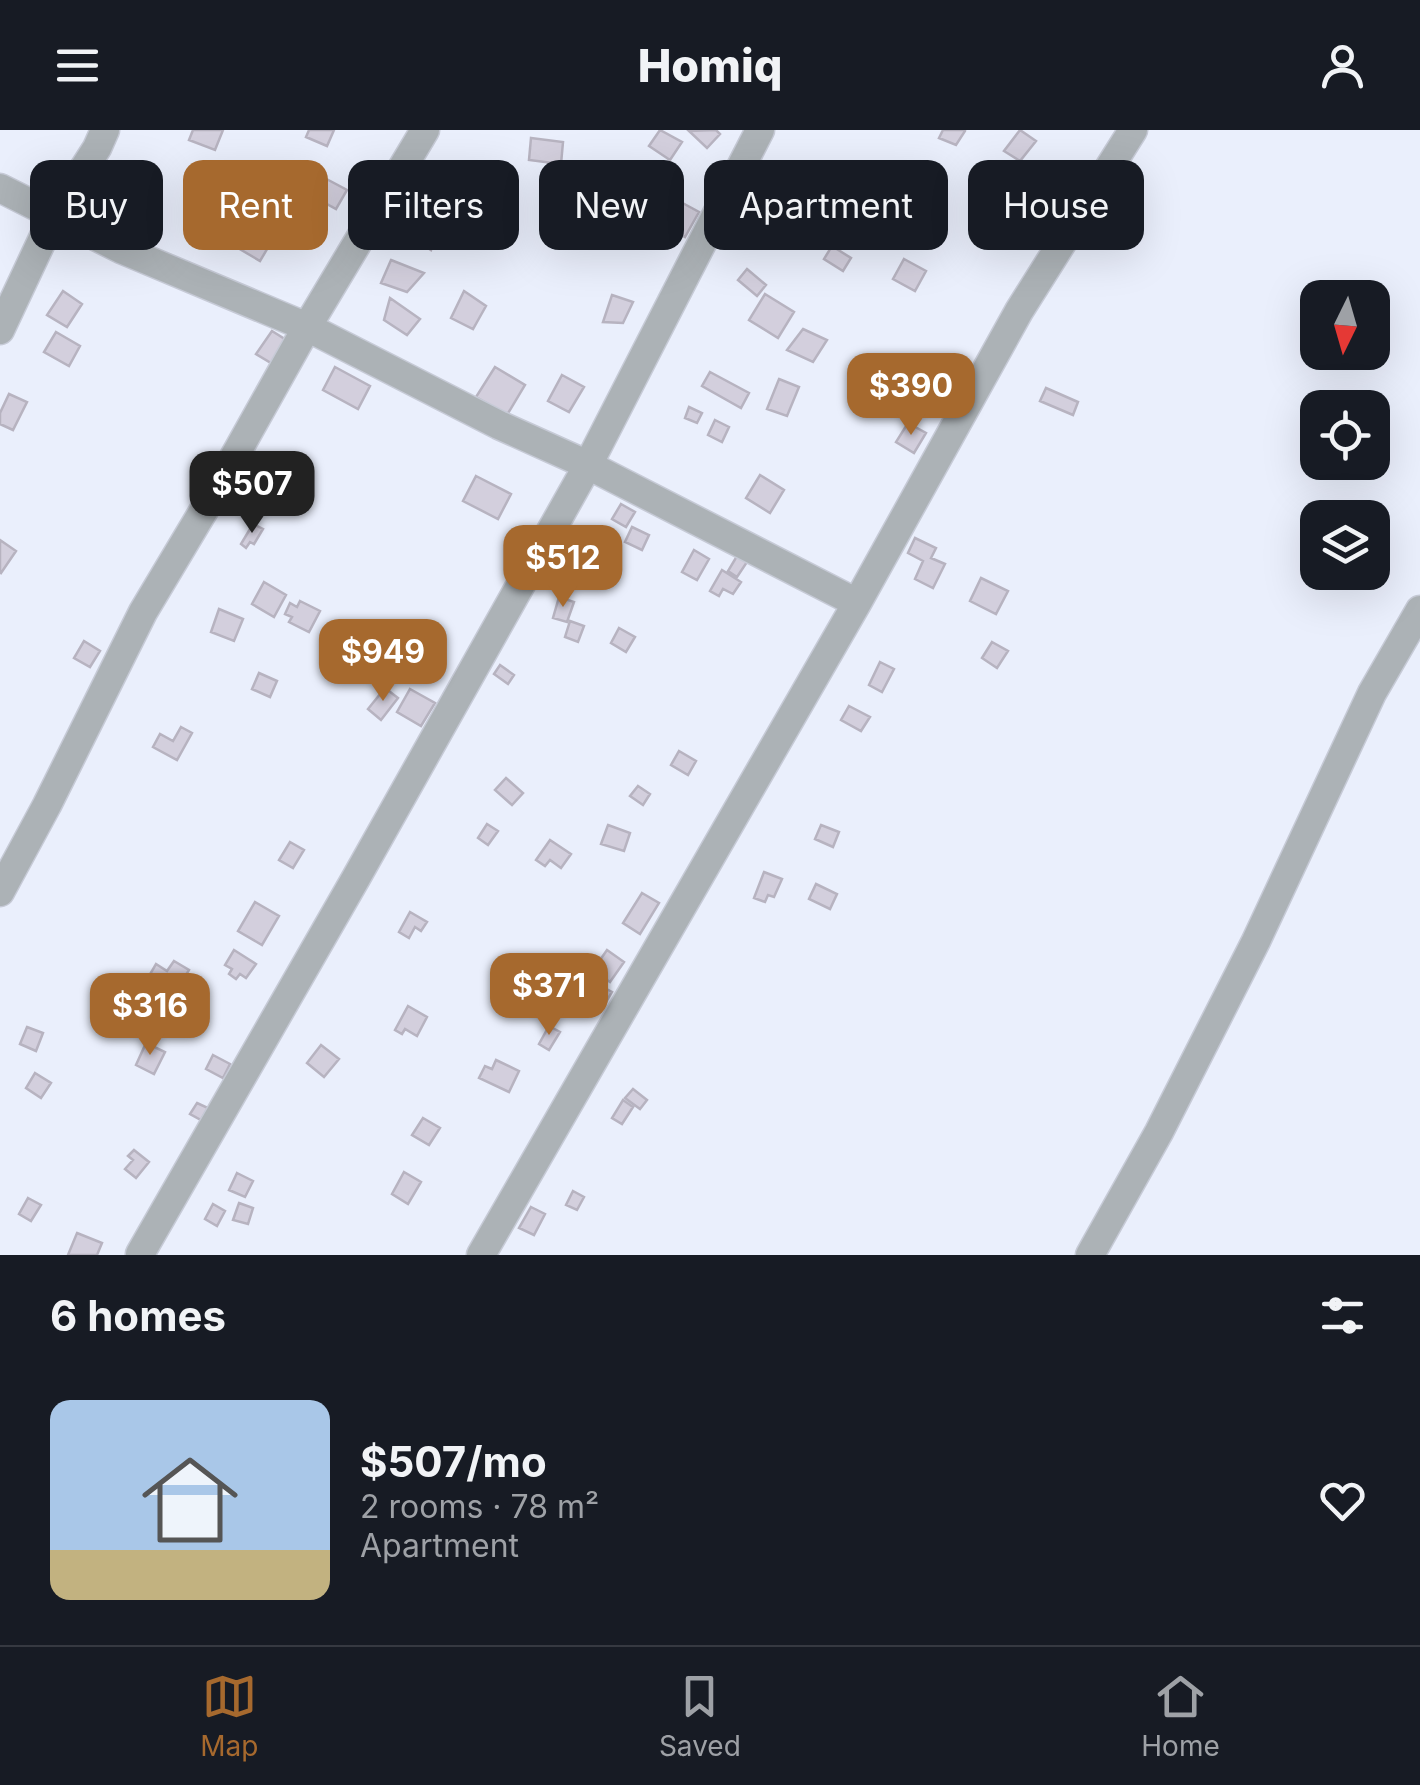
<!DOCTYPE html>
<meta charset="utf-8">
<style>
body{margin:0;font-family:Inter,sans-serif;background:#242831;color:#f1f3f6;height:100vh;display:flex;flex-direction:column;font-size:38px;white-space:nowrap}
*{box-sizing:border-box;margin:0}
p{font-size:32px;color:#9ea1a6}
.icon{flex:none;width:55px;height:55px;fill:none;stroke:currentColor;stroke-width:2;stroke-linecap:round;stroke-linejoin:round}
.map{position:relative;height:1125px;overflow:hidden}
.panel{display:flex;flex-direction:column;background:#171b24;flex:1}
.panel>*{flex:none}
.hud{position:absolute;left:30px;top:30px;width:1360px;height:90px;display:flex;gap:20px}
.needle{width:65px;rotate:185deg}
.controls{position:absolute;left:1300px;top:150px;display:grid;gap:20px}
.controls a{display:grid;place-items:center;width:90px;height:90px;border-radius:20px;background:#171b24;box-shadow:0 10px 40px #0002;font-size:50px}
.price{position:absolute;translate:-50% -85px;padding:0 22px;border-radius:20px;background:#a6692e;color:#fff;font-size:32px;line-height:65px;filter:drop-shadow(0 2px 5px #0008)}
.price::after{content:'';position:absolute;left:50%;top:60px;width:30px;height:22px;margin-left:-15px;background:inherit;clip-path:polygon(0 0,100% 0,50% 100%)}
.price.current{background:#222;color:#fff}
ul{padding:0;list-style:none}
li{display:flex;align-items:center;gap:30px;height:250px;padding:0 50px}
li span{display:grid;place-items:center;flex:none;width:280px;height:200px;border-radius:20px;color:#555}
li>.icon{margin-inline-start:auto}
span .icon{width:120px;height:120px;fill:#fffc;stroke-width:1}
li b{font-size:42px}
h2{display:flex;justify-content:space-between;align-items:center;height:120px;padding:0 50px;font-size:42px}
.tag{padding:0 35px;border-radius:20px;background:#171b24;box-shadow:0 10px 40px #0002;font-size:35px;line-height:90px}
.tag.current{background:#a6692e;color:#fff}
header{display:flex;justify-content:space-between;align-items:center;height:130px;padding:0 50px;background:#171b24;font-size:45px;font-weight:800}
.tab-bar{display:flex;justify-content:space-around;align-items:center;height:140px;border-top:2px solid #363941;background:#171b24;font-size:28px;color:#9ea1a6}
.tab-bar a{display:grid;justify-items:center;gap:5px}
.tab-bar .current{color:#a6692e}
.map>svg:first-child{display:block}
</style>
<header><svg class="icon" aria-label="menu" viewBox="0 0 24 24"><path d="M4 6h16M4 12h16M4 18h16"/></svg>Homiq<svg class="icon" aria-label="person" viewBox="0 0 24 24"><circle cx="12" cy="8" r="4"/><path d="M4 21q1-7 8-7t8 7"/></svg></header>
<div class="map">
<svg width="1420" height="1125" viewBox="0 0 1420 1125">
<rect width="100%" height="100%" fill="#eaeffc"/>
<path fill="#d3cfdd" stroke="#b7b3c0" stroke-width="2.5" d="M193 0H223L215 20 189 10Z
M309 0H334L327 16 306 7Z
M660 0 682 12 670 30 649 16Z
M716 0 720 4 707 18 689 1Z
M943 0H964L965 1 956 15 939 8Z
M1020 0 1036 11 1020 31 1004 21Z
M531 8 563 12 561 34 529 30Z
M319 45 347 60 336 79 309 64Z
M578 45 594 54 584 72 568 63Z
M475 46 486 50 481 64 470 60Z
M201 62 223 71 213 97 191 88Z
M121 63 148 75 138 97 109 81Z
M677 70 699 82 685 107 663 95Z
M416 77 443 91 431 120 403 101Z
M249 88 276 104 260 131 233 115Z
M832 116 851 128 843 141 824 129Z
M904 129 926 141 915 161 893 149Z
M391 130 424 143 407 162 381 153Z
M747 139 766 155 757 166 738 150Z
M63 161 82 174 67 197 47 185Z
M464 161 486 176 473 199 451 188Z
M765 164 794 182 778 208 749 190Z
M612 165 633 172 623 193 603 192Z
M390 168 420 189 407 205 384 190Z
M803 199 827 210 813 232 787 220Z
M272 201 291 213 276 236 256 224Z
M56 202 80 216 69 236 44 222Z
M335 237 370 256 358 279 323 260Z
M495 237 525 255 507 285 476 267Z
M710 242 749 263 741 278 702 256Z
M562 245 584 257 569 282 548 271Z
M779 249 799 257 787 286 767 279Z
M1046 258 1078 272 1073 285 1040 271Z
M9 264 27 272 13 300 0 294V283Z
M689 277 702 283 697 293 685 288Z
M715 290 729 297 722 312 708 305Z
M908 293 926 303 914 323 896 312Z
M760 345 784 360 770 383 746 368Z
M476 346 511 364 498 389 463 371Z
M288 357 301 363 293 381 279 375Z
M621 374 635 382 626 397 612 389Z
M253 394 263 399 254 414 250 412 246 418 241 414Z
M632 397 649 405 642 420 625 412Z
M915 408 936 418 931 428 945 434 933 458 915 449 923 431 908 423Z
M0 410 16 421 1 443 0 442Z
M694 420 709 429 697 450 682 442Z
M737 426 747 432 737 447 728 441Z
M722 440 741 452 733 464 723 459 719 466 710 461Z
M981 448 1008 461 996 484 970 471Z
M264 452 286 465 274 487 252 474Z
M559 467 574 472 567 492 553 488Z
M300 471 320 481 309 502 289 492 292 487 285 484 290 473 297 477Z
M219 479 243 489 234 511 211 502Z
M570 491 584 496 578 512 565 507Z
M619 498 635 507 626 522 611 513Z
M420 504 442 514 435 530 413 521Z
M84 511 100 521 90 537 74 528Z
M992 512 1008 521 997 538 982 528Z
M880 532 894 539 882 562 869 555Z
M500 535 514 545 508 554 494 544Z
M259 543 277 551 270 567 252 559Z
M385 558 398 568 381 590 368 579Z
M410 559 435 573 421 596 397 582Z
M849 576 870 587 861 601 841 590Z
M181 597 192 603 177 630 153 617 160 604 173 611Z
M679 621 696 631 688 645 671 635Z
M506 648 523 663 512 675 495 660Z
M638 656 650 664 643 675 630 666Z
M487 694 498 701 488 715 478 708Z
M608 695 630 703 624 721 601 714Z
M821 695 839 702 833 717 815 709Z
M550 710 571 724 561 738 550 730 545 736 536 730Z
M290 712 304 720 293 738 279 730Z
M764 742 782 749 774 767 768 765 765 772 754 768Z
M816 754 837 764 830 779 809 769Z
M642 763 659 773 640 804 623 793Z
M255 772 279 786 262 815 238 801Z
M410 782 427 792 421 801 415 797 409 808 399 802Z
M234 820 256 834 246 848 240 844 236 849 229 844 232 839 225 835Z
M607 820 624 832 610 852 593 840Z
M174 831 189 840 175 863 169 860 165 866 151 857 156 850 149 846 156 834 167 841Z
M599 855 612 862 600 882 588 875Z
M408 876 427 887 417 906 405 899 402 904 395 900Z
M549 896 560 902 549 920 539 914Z
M27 897 43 903 36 921 20 914Z
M146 913 165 922 154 944 136 935Z
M321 915 339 929 324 947 307 933Z
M213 925 230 934 223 948 206 939Z
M496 930 519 941 509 962 479 948 485 936 492 939Z
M35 943 51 953 41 968 26 958Z
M633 959 647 970 640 979 625 968Z
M623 970 633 977 622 994 612 988Z
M197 973 208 978 201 990 190 984Z
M423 988 440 998 429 1015 412 1005Z
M134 1020 149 1032 136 1048 125 1039 133 1030 128 1026Z
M404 1042 421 1052 408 1074 392 1064Z
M237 1043 253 1051 245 1067 229 1060Z
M573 1061 584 1067 577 1080 566 1075Z
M28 1068 41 1075 31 1091 19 1084Z
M239 1073 253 1078 248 1094 233 1090Z
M213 1074 225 1081 217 1096 205 1089Z
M531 1077 545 1084 534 1105 519 1098Z
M77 1103 102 1113 97 1125H68Z"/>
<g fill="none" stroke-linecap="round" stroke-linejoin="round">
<defs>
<path id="minor" d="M0 58 121 119 307 197 499 295 588 335 857 473
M0 200 54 85 97 18 105 0
M0 762 47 675 143 482 210 370 307 197 425 0
M140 1124 356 748 588 335 760 0
M481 1125 857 473 1019 181 1133 0
M1090 1125 1159 1002 1256 811 1372 563 1420 480"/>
</defs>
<use href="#minor" stroke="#c6cad6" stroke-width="31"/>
<use href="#minor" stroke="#acb2b6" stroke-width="28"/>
</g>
</svg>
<div class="controls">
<a><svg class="needle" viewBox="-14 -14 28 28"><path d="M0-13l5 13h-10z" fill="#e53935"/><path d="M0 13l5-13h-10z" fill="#9ea1a6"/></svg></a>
<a><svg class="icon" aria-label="locate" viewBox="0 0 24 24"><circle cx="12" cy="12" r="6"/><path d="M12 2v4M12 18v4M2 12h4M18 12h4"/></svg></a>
<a><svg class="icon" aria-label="layers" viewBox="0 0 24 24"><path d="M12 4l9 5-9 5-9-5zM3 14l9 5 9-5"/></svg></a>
</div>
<b class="price" style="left:911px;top:308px">$390</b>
<b class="price current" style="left:252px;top:406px">$507</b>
<b class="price" style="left:563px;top:480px">$512</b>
<b class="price" style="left:383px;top:574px">$949</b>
<b class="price" style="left:549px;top:908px">$371</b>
<b class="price" style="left:150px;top:928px">$316</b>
<div class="hud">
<a class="tag">Buy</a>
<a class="tag current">Rent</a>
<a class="tag">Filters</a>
<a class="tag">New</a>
<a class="tag">Apartment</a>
<a class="tag">House</a>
</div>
</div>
<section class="panel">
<h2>6 homes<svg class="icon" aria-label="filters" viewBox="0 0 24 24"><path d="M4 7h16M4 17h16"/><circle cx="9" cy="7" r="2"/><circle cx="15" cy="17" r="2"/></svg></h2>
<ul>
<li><span style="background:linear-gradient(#a9c7e8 75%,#c2b280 0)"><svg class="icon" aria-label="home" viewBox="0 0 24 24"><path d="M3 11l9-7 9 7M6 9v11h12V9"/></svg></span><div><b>$507/mo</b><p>2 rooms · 78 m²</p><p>Apartment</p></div><svg class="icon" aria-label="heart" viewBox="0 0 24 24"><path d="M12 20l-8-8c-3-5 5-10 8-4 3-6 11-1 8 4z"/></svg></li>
</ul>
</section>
<nav class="tab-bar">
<a class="current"><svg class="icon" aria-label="map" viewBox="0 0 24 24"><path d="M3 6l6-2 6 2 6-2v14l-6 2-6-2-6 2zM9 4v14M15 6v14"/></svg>Map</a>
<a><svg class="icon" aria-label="saved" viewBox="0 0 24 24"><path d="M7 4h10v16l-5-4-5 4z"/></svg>Saved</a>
<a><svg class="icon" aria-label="home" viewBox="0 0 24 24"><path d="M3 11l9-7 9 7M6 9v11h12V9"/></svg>Home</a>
</nav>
